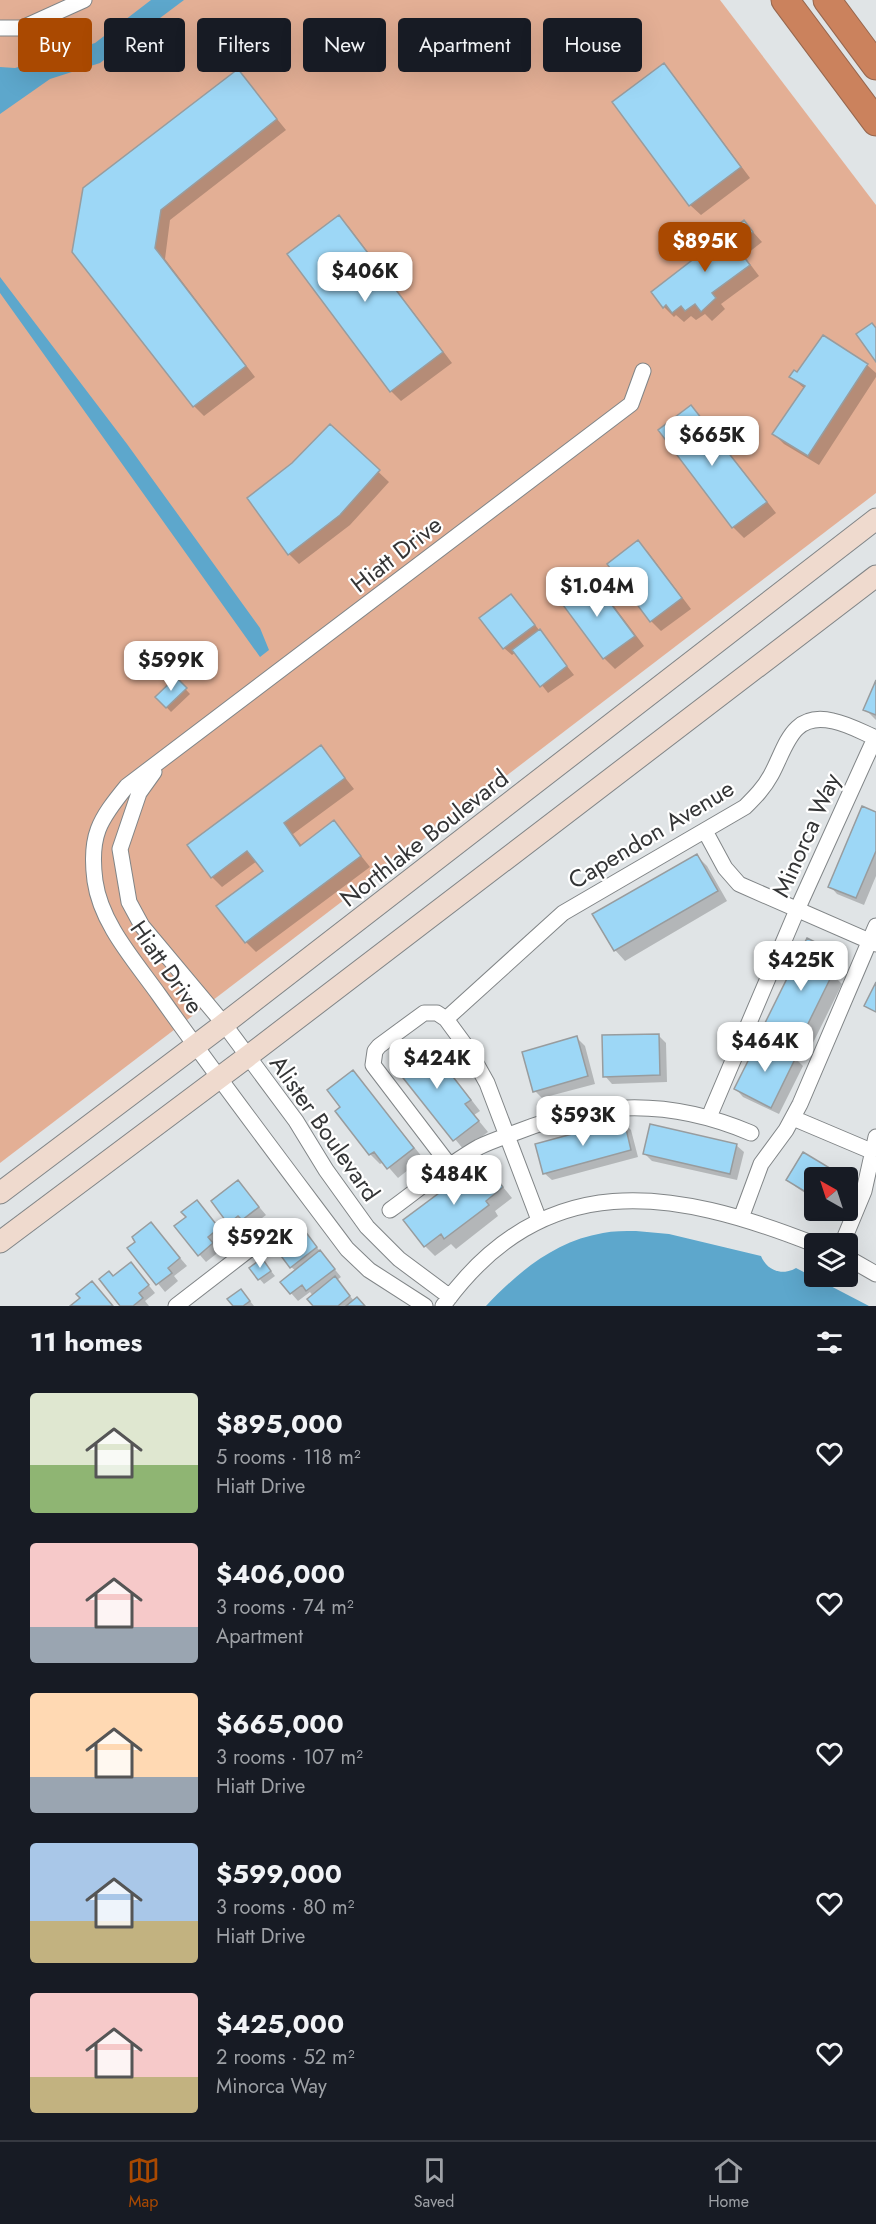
<!DOCTYPE html>
<meta charset="utf-8">
<style>
body{margin:0;font-family:Jost,sans-serif;background:#242831;color:#f1f3f6;height:100vh;display:flex;flex-direction:column;font-size:22px;white-space:nowrap}
*{box-sizing:border-box;margin:0}
p{font-size:20px;color:#9ea1a6}
.icon{flex:none;width:33px;height:33px;fill:none;stroke:currentColor;stroke-width:2;stroke-linecap:round;stroke-linejoin:round}
.map{position:relative;height:1306px;overflow:hidden}
.drawer{display:flex;flex-direction:column;background:#171b24;flex:1}
.drawer>*{flex:none}
.top-card{position:absolute;left:18px;top:18px;width:840px;height:54px;display:flex;gap:12px}
.needle{width:39px;rotate:321deg}
.buttons{position:absolute;left:804px;top:1167px;display:grid;gap:12px}
.buttons a{display:grid;place-items:center;width:54px;height:54px;border-radius:6px;background:#171b24;box-shadow:0 6px 24px #0002;font-size:30px}
.price{position:absolute;translate:-50% -51px;padding:0 14px;border-radius:12px;background:#fff;color:#222;font-size:20px;line-height:39px;filter:drop-shadow(0 2px 3px #0008)}
.price::after{content:'';position:absolute;left:50%;top:36px;width:18px;height:14px;margin-left:-9px;background:inherit;clip-path:polygon(0 0,100% 0,50% 100%)}
.price.active{background:#aa4901;color:#fff}
ul{padding:0;list-style:none}
li{display:flex;align-items:center;gap:18px;height:150px;padding:0 30px}
li span{display:grid;place-items:center;flex:none;width:168px;height:120px;border-radius:6px;color:#555}
li>.icon{margin-inline-start:auto}
span .icon{width:72px;height:72px;fill:#fffc;stroke-width:1}
li b{font-size:26px}
h2{display:flex;justify-content:space-between;align-items:center;height:72px;padding:0 30px;font-size:26px}
.pill{padding:0 21px;border-radius:6px;background:#171b24;box-shadow:0 6px 24px #0002;font-size:21px;line-height:54px}
.pill.active{background:#aa4901;color:#fff}
.tabs{display:flex;justify-content:space-around;align-items:center;height:84px;border-top:2px solid #363941;background:#171b24;font-size:16px;color:#9ea1a6}
.tabs a{display:grid;justify-items:center;gap:3px}
.tabs .active{color:#aa4901}
.map>svg:first-child{display:block}
</style>
<div class="map">
<svg width="876" height="1306" viewBox="0 0 876 1306">
<rect width="100%" height="100%" fill="#e0e4e6"/>
<path fill="#e3af95" d="M0 0H720L876 205V493L0 1163Z"/>
<path fill="#5da7cc" d="M151 0H184L100 63 50 79 0 114V67L15 68 95 43Z
M0 277 127 444 260 628 269 650 260 657 0 293Z
M636 1231 669 1234 761 1256C767 1271 783 1276 796 1268L869 1306H486C518 1272 555 1241 603 1233 613 1231 625 1231 636 1231Z"/>
<path fill="#0003" d="M663 65 674 76 750 178 701 215 690 205 614 102Z
M238 71 286 130 170 220 165 259 255 377 204 416 194 406 74 251Z
M339 217 349 227 452 363 401 401 391 391Z
M744 222 762 242 744 256 759 276 721 304 725 309 712 321 705 314 696 320 691 316 684 322 676 315 674 317 664 307Z
M867 365 876 373V377L819 465 784 444 774 434 805 389 791 377 798 374Z
M691 407 701 417 776 513 744 538 733 527 660 430Z
M330 426 389 482 350 525 299 564 289 554 293 464Z
M638 542 648 552 691 609 661 631 651 621 609 564Z
M591 579 601 589 644 646 615 669 604 658 562 601Z
M518 603 574 675 548 693 516 652 512 655 504 648Z
M176 679 190 694 171 712 157 697Z
M876 684V720L865 709Z
M321 747 354 789 293 834 302 846 334 822 370 867 256 952 246 942 265 872 257 861 222 887 212 877Z
M876 813V876L864 905 837 894 830 886Z
M697 856 707 866 727 901 625 961 615 950 594 915Z
M808 940 835 954 845 964 837 979 842 984 808 1053 775 1036 765 1026Z
M658 1035 666 1043 667 1082 612 1084 605 1076Z
M577 1038 585 1046 595 1084 542 1098 535 1091Z
M760 1041 796 1059 803 1066 779 1114 743 1097 736 1089Z
M419 1044 433 1060 436 1057 446 1067 480 1111 474 1115 488 1132 464 1150 394 1064Z
M353 1072 423 1158 398 1178 384 1162 380 1164 370 1154 337 1112 342 1107Z
M623 1122 631 1130 638 1157 552 1180 544 1173Z
M736 1145 744 1152 737 1180 652 1161 645 1154Z
M484 1164 512 1198 495 1211 498 1216 456 1249 451 1244 435 1256 425 1246 468 1177Z
M837 1174 840 1178H814V1199L796 1187 788 1180Z
M238 1182 266 1215 250 1227 246 1223 237 1230 229 1223Z
M204 1209 225 1236 215 1245 220 1251 206 1262 199 1254Z
M151 1224 187 1266 174 1276 178 1281 165 1292 129 1248 137 1242Z
M306 1234 341 1277 337 1280 354 1301 357 1299 364 1306H314L309 1299 313 1296 310 1292 298 1301 291 1293 296 1271 291 1267Z
M266 1265 275 1276 264 1284 251 1269Z
M138 1272 155 1293 145 1301 149 1306H122L102 1279Z
M245 1295 254 1306H235L229 1299Z"/>
<path fill="#9dd7f6" stroke="#989c9e" stroke-width="1.5" d="M664 63 741 167 689 206 612 102Z
M238 69 277 119 161 210 155 248 246 366 193 407 72 252 83 188Z
M339 215 443 352 390 392 287 254Z
M744 220 753 232 735 245 750 265 712 293 716 298 701 312 695 304 685 311 681 306 672 313 666 305 663 308 651 292Z
M872 323 876 328V362L856 334Z
M823 335 868 364 808 456 772 434 805 386 789 377 794 370 797 372Z
M691 405 767 502 732 528 658 430Z
M330 424 380 470 340 515 288 555 247 498 292 463Z
M638 540 682 598 650 622 607 564Z
M591 577 635 636 603 659 560 601Z
M511 594 535 625 503 649 479 618Z
M540 629 567 666 540 687 512 650Z
M176 677 187 688 166 708 155 697Z
M876 680V715L863 710Z
M321 745 345 778 284 823 300 846 334 820 361 856 245 943 216 906 263 871 247 851 211 878 187 845Z
M862 806 876 812V851L856 898 828 887Z
M697 854 718 891 614 951 592 914Z
M807 938 835 952 826 970 833 973 798 1044 763 1027Z
M876 982V1012L864 1006Z
M659 1034 660 1075 603 1077 602 1035Z
M577 1036 588 1076 533 1092 522 1052Z
M759 1039 796 1057 771 1108 734 1089Z
M419 1042 432 1059 436 1055 471 1100 465 1104 479 1121 453 1141 392 1064Z
M353 1070 414 1148 387 1169 374 1152 369 1155 335 1111 340 1107 327 1090Z
M624 1120 631 1150 543 1174 535 1144Z
M650 1124 737 1144 730 1174 643 1154Z
M803 1152 838 1173 835 1178H814V1197L786 1180Z
M485 1162 503 1187 486 1201 489 1205 444 1239 441 1234 424 1247 403 1220 466 1173 468 1175Z
M238 1180 259 1207 242 1220 238 1216 228 1224 211 1201Z
M197 1200 219 1228 208 1237 213 1243 198 1256 174 1226 186 1217 181 1212Z
M151 1222 180 1258 168 1268 172 1273 156 1285 127 1248 135 1242 132 1237Z
M302 1227 317 1247 290 1268 275 1248Z
M320 1250 335 1269 306 1291 302 1285 290 1294 280 1282Z
M262 1258 271 1271 258 1280 249 1268Z
M131 1262 149 1285 139 1293 143 1298 133 1306H120L99 1279 109 1271 113 1276Z
M335 1276 350 1296 338 1306H313L307 1299Z
M92 1281 113 1306H70L80 1298 76 1294Z
M241 1289 250 1301 243 1306H233L227 1299Z
M357 1297 365 1306H346Z"/>
<g fill="none" stroke-linecap="round" stroke-linejoin="round">
<defs>
<path id="minor" d="M0 28H22L84 0
M154 772 139 793 120 849 129 902 142 926 224 1024 296 1121 326 1170 367 1227 399 1259 450 1297
M705 831 725 868 739 884 876 944
M446 1019 563 913 745 807C755 797 764 788 771 775 786 748 791 711 833 721 848 724 862 732 876 738
M709 1117 797 910 875 738
M793 1118 871 1151
M450 1166 373 1065 375 1051 379 1046 424 1013H437L446 1019 468 1049 487 1083 539 1220
M390 1210C419 1189 447 1165 479 1147 491 1141 504 1137 517 1132 598 1100 671 1099 751 1133
M741 1218 761 1164 786 1130 800 1104 876 926
M842 1244 864 1191 876 1137
M848 1258 876 1274
M176 1306 273 1231
M425 1306 369 1270 347 1249C284 1165 220 1081 159 995 135 961 101 924 95 881 89 836 99 820 127 786L631 404 643 371
M443 1306C544 1166 672 1188 814 1244"/>
<path id="secondary" d="M0 1193 224 1024 876 519
M0 1242 247 1057 876 576"/>
<path id="motorway" d="M785 0 876 122
M827 0 876 66"/>
</defs>
<use href="#minor" stroke="#818587" stroke-width="17"/>
<use href="#secondary" stroke="#818587" stroke-width="23"/>
<use href="#motorway" stroke="#96674f" stroke-width="29"/>
<use href="#minor" stroke="#fff" stroke-width="15"/>
<use href="#secondary" stroke="#efdace" stroke-width="21"/>
<use href="#motorway" stroke="#cb825d" stroke-width="27"/>
</g>
<g text-anchor="middle" dominant-baseline="central" stroke-width="4.5" stroke-linejoin="round" paint-order="stroke">
<g font-size="24" fill="#343536" stroke="#fff">
<text transform="translate(396 554) rotate(-38)">Hiatt Drive</text>
<text transform="translate(651 834) rotate(-31)">Capendon Avenue</text>
<text transform="translate(806 835) rotate(-66)">Minorca Way</text>
<text transform="translate(424 838) rotate(-38)">Northlake Boulevard</text>
<text transform="translate(167 967) rotate(55)">Hiatt Drive</text>
<text transform="translate(325 1128) rotate(55)">Alister Boulevard</text>
</g>
</g>
</svg>
<div class="buttons">
<a><svg class="needle" viewBox="-14 -14 28 28"><path d="M0-13l5 13h-10z" fill="#e53935"/><path d="M0 13l5-13h-10z" fill="#9ea1a6"/></svg></a>
<a><svg class="icon" aria-label="layers" viewBox="0 0 24 24"><path d="M12 4l9 5-9 5-9-5zM3 14l9 5 9-5"/></svg></a>
</div>
<b class="price active" style="left:705px;top:273px">$895K</b>
<b class="price" style="left:365px;top:303px">$406K</b>
<b class="price" style="left:712px;top:467px">$665K</b>
<b class="price" style="left:597px;top:618px">$1.04M</b>
<b class="price" style="left:171px;top:692px">$599K</b>
<b class="price" style="left:801px;top:992px">$425K</b>
<b class="price" style="left:765px;top:1073px">$464K</b>
<b class="price" style="left:437px;top:1090px">$424K</b>
<b class="price" style="left:583px;top:1147px">$593K</b>
<b class="price" style="left:454px;top:1206px">$484K</b>
<b class="price" style="left:260px;top:1269px">$592K</b>
<div class="top-card">
<a class="pill active">Buy</a>
<a class="pill">Rent</a>
<a class="pill">Filters</a>
<a class="pill">New</a>
<a class="pill">Apartment</a>
<a class="pill">House</a>
</div>
</div>
<section class="drawer">
<h2>11 homes<svg class="icon" aria-label="filters" viewBox="0 0 24 24"><path d="M4 7h16M4 17h16"/><circle cx="9" cy="7" r="2"/><circle cx="15" cy="17" r="2"/></svg></h2>
<ul>
<li><span style="background:linear-gradient(#dfe7d0 60%,#8fb573 0)"><svg class="icon" aria-label="home" viewBox="0 0 24 24"><path d="M3 11l9-7 9 7M6 9v11h12V9"/></svg></span><div><b>$895,000</b><p>5 rooms · 118 m²</p><p>Hiatt Drive</p></div><svg class="icon" aria-label="heart" viewBox="0 0 24 24"><path d="M12 20l-8-8c-3-5 5-10 8-4 3-6 11-1 8 4z"/></svg></li>
<li><span style="background:linear-gradient(#f6c9c9 70%,#9aa5b1 0)"><svg class="icon" aria-label="home" viewBox="0 0 24 24"><path d="M3 11l9-7 9 7M6 9v11h12V9"/></svg></span><div><b>$406,000</b><p>3 rooms · 74 m²</p><p>Apartment</p></div><svg class="icon" aria-label="heart" viewBox="0 0 24 24"><path d="M12 20l-8-8c-3-5 5-10 8-4 3-6 11-1 8 4z"/></svg></li>
<li><span style="background:linear-gradient(#ffd9b3 70%,#9aa5b1 0)"><svg class="icon" aria-label="home" viewBox="0 0 24 24"><path d="M3 11l9-7 9 7M6 9v11h12V9"/></svg></span><div><b>$665,000</b><p>3 rooms · 107 m²</p><p>Hiatt Drive</p></div><svg class="icon" aria-label="heart" viewBox="0 0 24 24"><path d="M12 20l-8-8c-3-5 5-10 8-4 3-6 11-1 8 4z"/></svg></li>
<li><span style="background:linear-gradient(#a9c7e8 65%,#c2b280 0)"><svg class="icon" aria-label="home" viewBox="0 0 24 24"><path d="M3 11l9-7 9 7M6 9v11h12V9"/></svg></span><div><b>$599,000</b><p>3 rooms · 80 m²</p><p>Hiatt Drive</p></div><svg class="icon" aria-label="heart" viewBox="0 0 24 24"><path d="M12 20l-8-8c-3-5 5-10 8-4 3-6 11-1 8 4z"/></svg></li>
<li><span style="background:linear-gradient(#f6c9c9 70%,#c2b280 0)"><svg class="icon" aria-label="home" viewBox="0 0 24 24"><path d="M3 11l9-7 9 7M6 9v11h12V9"/></svg></span><div><b>$425,000</b><p>2 rooms · 52 m²</p><p>Minorca Way</p></div><svg class="icon" aria-label="heart" viewBox="0 0 24 24"><path d="M12 20l-8-8c-3-5 5-10 8-4 3-6 11-1 8 4z"/></svg></li>
</ul>
</section>
<nav class="tabs">
<a class="active"><svg class="icon" aria-label="map" viewBox="0 0 24 24"><path d="M3 6l6-2 6 2 6-2v14l-6 2-6-2-6 2zM9 4v14M15 6v14"/></svg>Map</a>
<a><svg class="icon" aria-label="saved" viewBox="0 0 24 24"><path d="M7 4h10v16l-5-4-5 4z"/></svg>Saved</a>
<a><svg class="icon" aria-label="home" viewBox="0 0 24 24"><path d="M3 11l9-7 9 7M6 9v11h12V9"/></svg>Home</a>
</nav>
